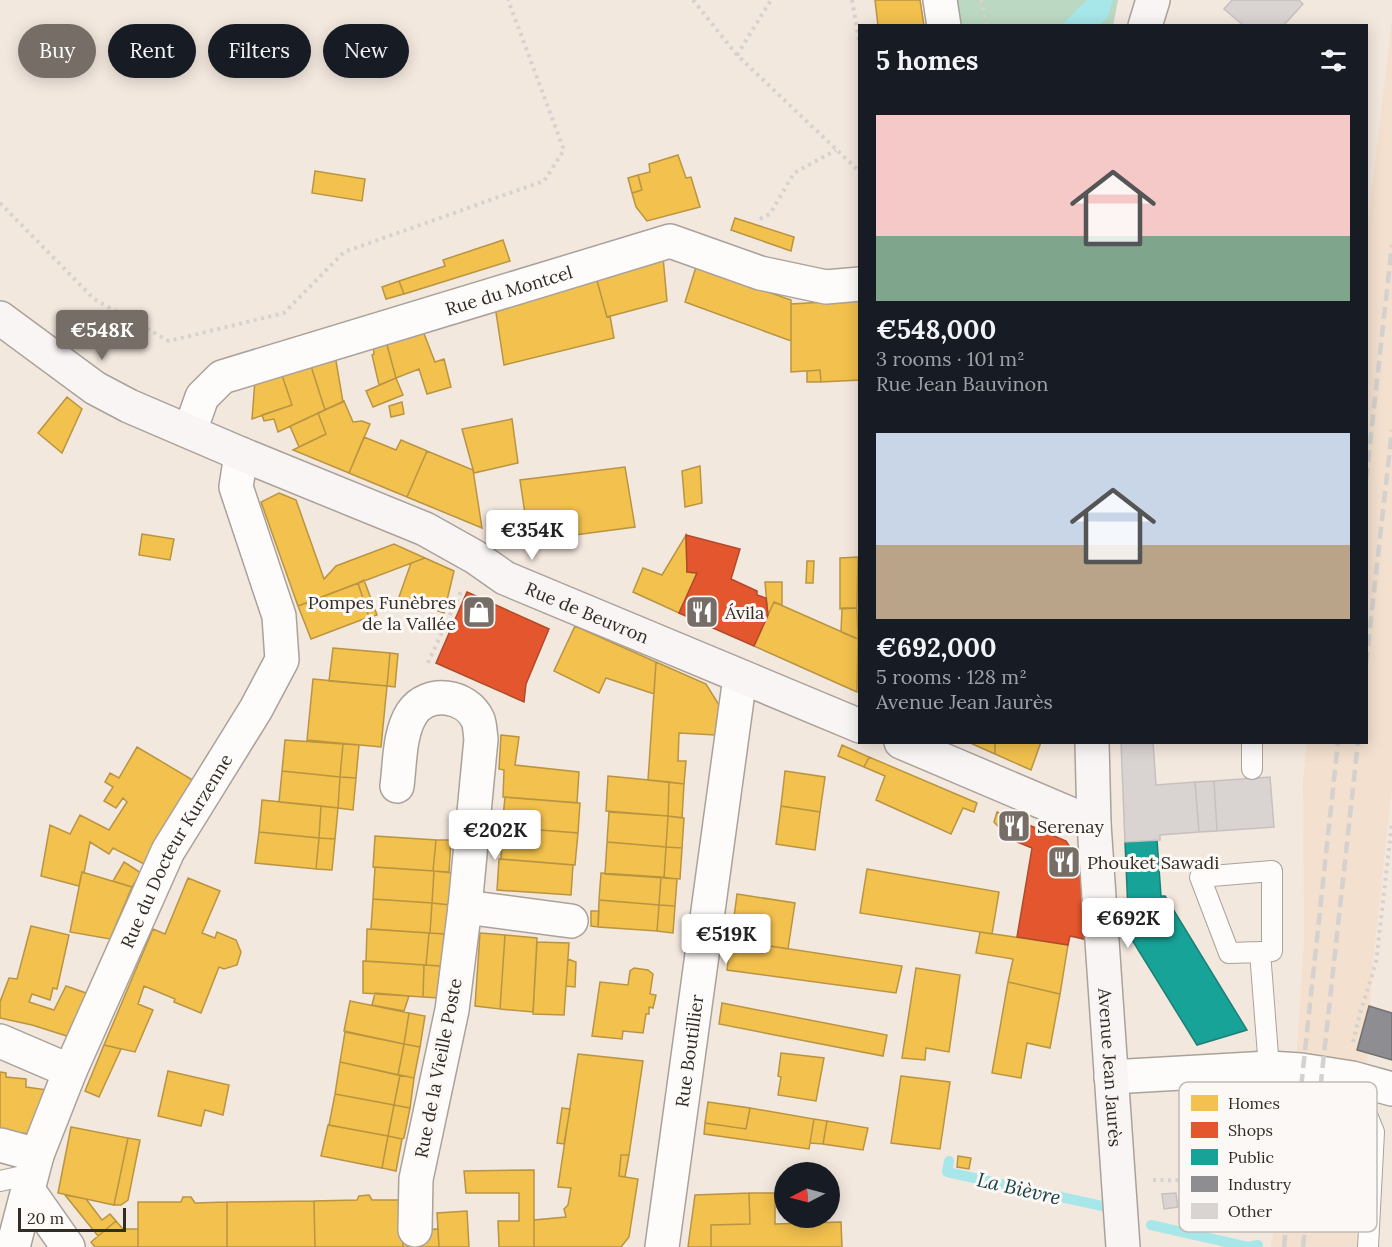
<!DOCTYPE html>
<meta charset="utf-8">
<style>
body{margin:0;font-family:Lora,serif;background:#20242c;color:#f1f3f6;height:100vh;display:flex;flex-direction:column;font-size:22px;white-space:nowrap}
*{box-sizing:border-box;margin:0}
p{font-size:20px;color:#9ea1a6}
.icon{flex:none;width:33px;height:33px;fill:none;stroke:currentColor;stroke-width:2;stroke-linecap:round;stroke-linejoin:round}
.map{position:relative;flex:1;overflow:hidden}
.panel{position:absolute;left:858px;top:24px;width:510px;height:720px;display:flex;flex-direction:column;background:#171b24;border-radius:0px;box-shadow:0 3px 15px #0003}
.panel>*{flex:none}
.hud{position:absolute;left:18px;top:24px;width:570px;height:54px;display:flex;gap:12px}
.needle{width:39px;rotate:264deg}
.fabs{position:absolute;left:774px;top:1162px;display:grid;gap:12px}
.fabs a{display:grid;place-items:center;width:66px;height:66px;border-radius:50%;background:#171b24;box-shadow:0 3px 15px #0003;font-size:30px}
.scale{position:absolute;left:18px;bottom:15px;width:108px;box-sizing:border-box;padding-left:6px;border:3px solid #332c25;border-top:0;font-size:16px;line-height:21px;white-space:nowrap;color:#332c25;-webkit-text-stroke:4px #fcf8f5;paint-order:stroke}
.price{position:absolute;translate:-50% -51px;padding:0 14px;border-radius:6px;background:#fff;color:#222;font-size:20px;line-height:39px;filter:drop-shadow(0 2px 3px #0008)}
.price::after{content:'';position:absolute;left:50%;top:36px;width:18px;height:14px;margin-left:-9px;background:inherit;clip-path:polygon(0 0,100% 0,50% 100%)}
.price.active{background:#766e66;color:#fff}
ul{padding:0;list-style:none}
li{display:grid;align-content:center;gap:12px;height:318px;padding:0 18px}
li span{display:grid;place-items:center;height:186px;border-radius:0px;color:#555}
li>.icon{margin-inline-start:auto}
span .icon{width:108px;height:108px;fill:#fffc;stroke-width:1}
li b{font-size:26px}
h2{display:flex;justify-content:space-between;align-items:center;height:72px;padding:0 18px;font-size:26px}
.tag{padding:0 21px;border-radius:27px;background:#171b24;box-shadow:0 3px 15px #0003;font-size:21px;line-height:54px}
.tag.active{background:#766e66;color:#fff}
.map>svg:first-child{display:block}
</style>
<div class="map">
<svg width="1392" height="1247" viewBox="0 0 1392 1247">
<rect width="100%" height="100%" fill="#f3e8de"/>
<path fill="#f3e0cf" d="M1392 20V788L1373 963 1356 1240 1383 1247H1271L1293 1103 1304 943 1303 779 1307 743 1366 742V238Z"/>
<path fill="#bbd8c2" d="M943 0H1118L1113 26 947 25Z"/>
<path fill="#a7e6e9" d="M1087 0H1113L1107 19 1100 25H1061Z"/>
<path fill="#f2c14e" stroke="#b99442" stroke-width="1.5" d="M875 0H920L924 26H878Z
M678 155 686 178 691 177 700 207 647 221 636 207 632 193 642 190 638 175 650 172 649 164Z
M315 171 365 179 362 201 312 193Z
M638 175 642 190 632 193 628 178Z
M735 218 794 237 791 251 731 230Z
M503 240 510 261 404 294 399 281 445 266 443 260Z
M663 257 667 301 607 317 596 277Z
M696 267 791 300V341L685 302Z
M596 277 607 317 610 316 614 338 504 365 495 306Z
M399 281 404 294 386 299 382 287Z
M860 300V380L821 382 820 370 791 372V304Z
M423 331 435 362 444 359 451 387 427 394 419 369 396 378 387 345Z
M373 344 387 345 396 378 379 385 372 355 374 354Z
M335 355 343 402 325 410 310 363Z
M310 363 325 410 278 432 274 419 264 421 262 415 292 405 281 372Z
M820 370 821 382H807V371Z
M281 372 292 405 252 419 255 380Z
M396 378 403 395 373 407 366 391Z
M67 397 82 409 62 453 38 433Z
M344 401 353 422 362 421 370 424 349 473 293 450 326 434 318 413Z
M402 402 404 414 391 417 389 406Z
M318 413 326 434 299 447 290 426Z
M512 419 518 463 474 473 462 429Z
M364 437 396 450 401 440 427 451 407 497 349 473Z
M427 451 473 470 482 528 407 497Z
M700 466 702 503 685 507 682 471Z
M625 467 635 527 529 541 520 480Z
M279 493 296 500 324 579 336 566 394 544 425 558 298 606 261 502Z
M142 534 174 539 170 560 139 555Z
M686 535 687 572 697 573 679 613 633 592 643 568 662 575Z
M858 557 857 608 840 609V558Z
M425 558 454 571 444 613 399 597 411 563Z
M807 561H814L813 583H806Z
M364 580 377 615 369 617 358 583Z
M765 582H782V605L774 602 768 615Z
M358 583 369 617 311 639 298 606Z
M774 602 858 639 857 692 754 646Z
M842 608H857L858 639 841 632Z
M575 626 656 662 654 694 606 678 599 693 554 671Z
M333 648 390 653 387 686 329 681Z
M390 653 398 654 395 687 387 686Z
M656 662 706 684 719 705 715 735 679 733 678 761H686L684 784 648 780Z
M313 679 387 686 381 747 307 740Z
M501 735 519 737 515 765 579 772 577 803 503 797 504 770 499 769Z
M285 740 343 744 340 777 282 771Z
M968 742H995V754Z
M995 742H1041L1031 770 995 754Z
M343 744 359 745 356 778 340 777Z
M842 745 869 757 864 767 838 756Z
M137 747 196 782 146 865 113 848 109 854 90 842 84 873 82 872 79 886 41 876 50 825 70 834 80 815 109 830 127 802 123 798 116 808 104 801 113 787 105 782 110 773 119 778Z
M869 757 977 803 974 812 963 808 951 834 876 800 885 776 864 767Z
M282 771 340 777 338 808 279 802Z
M785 771 825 777 820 812 781 806Z
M608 776 669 782 668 816 606 811Z
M340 777 356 778 353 810 338 808Z
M669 782 684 784 682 818 668 816Z
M505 797 580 803 578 833 502 827Z
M262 800 321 806 319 838 259 832Z
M321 806 338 808 335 839 319 838Z
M781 806 820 812 815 850 776 844Z
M609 812 668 816 666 847 607 842Z
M997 812 1015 819 1010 839 994 822Z
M668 816 684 818 682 848 666 847Z
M502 827 578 833 575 865 501 859Z
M259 832 319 838 316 869 255 863Z
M375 836 436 840 433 871 373 867Z
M319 838 335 839 332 870 316 869Z
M436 840H451L449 872 433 871Z
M607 842 666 847 664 878 605 874Z
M666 847 682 848 680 879 664 878Z
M499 859 573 865 571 895 497 890Z
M124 862 141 873 132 887 113 881Z
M375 867 434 871 432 903 373 899Z
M867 869 999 892 992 934 860 913Z
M434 871 452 873 450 905 432 903Z
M82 872 132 887 110 939 70 932Z
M601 873 661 877 659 905 599 900Z
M661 877 677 879 675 906 659 905Z
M188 878 220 891 202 933 215 938 217 932 236 940 241 952 237 965 224 969 219 967 201 1013 174 1002 175 999 144 986 138 1004 153 1010 135 1052 104 1045 153 929 165 934Z
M737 894 795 903 788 949 731 940Z
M373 899 432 903 430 933 371 929Z
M599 900 659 905 657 931 598 927Z
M432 903 450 905 447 934 430 933Z
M659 905 675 906 673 933 657 931Z
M591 911H599L598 927 591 926Z
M31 926 69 935 57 989 53 988 50 1000 32 994 29 1002 54 1010 66 986 89 994 70 1037 32 1025 0 1018V1002L9 978 17 979Z
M367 929 429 933 426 965 366 961Z
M980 932 1068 945 1060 994 1008 982 1013 959 976 953Z
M429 933 444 934 443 966 426 965Z
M480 933 505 935 500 1009 475 1006Z
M505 935 537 938 533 1012 500 1009Z
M731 940 902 966 896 993 727 970Z
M537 942 569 943 564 1015 533 1014Z
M568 959 576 962 575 987 566 986Z
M363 961 424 965 423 997 363 993Z
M424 965 440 966 438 998 423 997Z
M634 968 648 970 653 974 650 994 656 995 653 1008 649 1007V1014H646L643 1033 623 1031 622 1039 592 1036 600 982 628 985 630 971Z
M916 968 960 975 949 1052 926 1048 925 1060 902 1058Z
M1008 982 1060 994 1050 1048 1027 1043 1021 1078 992 1073Z
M375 993 409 996 404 1011 372 1005Z
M350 1001 409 1013 404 1044 344 1031Z
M722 1003 887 1035 883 1056 719 1024Z
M409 1013 425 1016 420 1047 404 1044Z
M345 1032 404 1044 398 1075 340 1062Z
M404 1044 420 1047 414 1078 398 1075Z
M104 1045 121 1049 99 1097 85 1091Z
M781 1053 824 1058 816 1101 778 1095 781 1077 778 1076Z
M578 1054 643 1061 629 1155H621L619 1176 638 1179 629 1237 621 1247H534V1220L566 1217 564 1209 568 1205 571 1188 558 1187Z
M340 1062 400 1075 394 1105 335 1094Z
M168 1071 229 1085 223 1115 205 1110 201 1126 158 1116Z
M0 1072 6 1073V1077L26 1079V1087L48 1090 31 1134 0 1131Z
M400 1075 414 1078 410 1108 394 1105Z
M901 1076 950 1082 940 1149 891 1143Z
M335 1094 394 1105 388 1136 329 1125Z
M708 1102 750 1108 746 1129 705 1123Z
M394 1105 410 1108 404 1138 402 1139 388 1136Z
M562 1108 570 1109 564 1144 557 1143Z
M750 1108 814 1119 809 1149 704 1134 705 1123 746 1129Z
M814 1119 827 1121 823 1144 810 1143Z
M827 1121 868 1128 863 1150 823 1144Z
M328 1125 388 1136 382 1168 321 1156Z
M71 1127 128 1138 114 1205 58 1193Z
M388 1136 402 1139 396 1171 382 1168Z
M128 1138 140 1140 128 1200 121 1205H114Z
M621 1155H629L625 1177 619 1176Z
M958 1156 971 1158 969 1169 957 1167Z
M534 1170V1247H499L498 1221H519V1193H466L464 1171Z
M749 1193H775V1224L841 1222 842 1247H711V1225L750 1224Z
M749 1193 750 1224 711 1225V1247H688L695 1195Z
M65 1195 86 1199 102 1220 110 1214 116 1221 98 1236Z
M369 1195 372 1200H402L403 1247H315L314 1201 357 1200 359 1196Z
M183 1197H191L195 1203 227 1202V1247H138V1202H181Z
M314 1201 315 1247H227V1202Z
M467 1211 469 1247H439L437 1213Z
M116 1221 123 1229H138V1247H95L91 1242Z
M438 1229 439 1247H403L402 1230Z"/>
<path fill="#e4572e" stroke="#af4a2b" stroke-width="1.5" d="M686 535 740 549 731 579 757 591V595L766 598 768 615 754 646 679 613 697 573 687 572Z
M467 592 549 629 526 684 524 702 436 663Z
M1015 819 1066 841 1084 868 1088 940 1070 936 1068 945 1017 937 1032 848 1010 839Z"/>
<path fill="#17a398" stroke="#1f7f76" stroke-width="1.5" d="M1157 840 1161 896H1165L1247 1030 1197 1045 1129 935 1125 842Z"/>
<path fill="#8d8d92" stroke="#727071" stroke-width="1.5" d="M1369 1006 1392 1013V1060L1357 1050Z"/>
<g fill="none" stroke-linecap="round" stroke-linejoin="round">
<path stroke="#a7e6e9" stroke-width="10" d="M949 1161 947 1172 1102 1206
M1151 1225 1248 1247 1258 1245"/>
</g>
<path fill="#d9d3d2" stroke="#c7c0c0" stroke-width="1.5" d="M1232 0H1299L1303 4 1283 26H1244L1224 9Z
M1121 742H1153L1156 785 1195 782 1199 832 1160 835V840L1125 842Z
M1270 777 1274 827 1217 831 1214 781Z
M1214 781 1217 831 1199 832 1195 782Z
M1176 1193 1178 1207 1164 1209 1162 1194Z"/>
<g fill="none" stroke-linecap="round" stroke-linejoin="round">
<defs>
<path id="lane" d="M1252 769V742
M1260 952 1272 951V871L1200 877 1229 953 1260 952 1269 1068
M1352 1078 1374 1132 1368 1247
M0 1181 32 1174"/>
<g id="street">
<path d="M940 0 944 26"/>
<path id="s1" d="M190 431 202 397 222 377 670 241 760 273 826 287 860 284"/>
<path d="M397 786C400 763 399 733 412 713 428 689 467 695 478 720 480 725 480 733 481 739L465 907 452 1010 416 1179 415 1230"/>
<path d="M465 907 571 921"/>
<path d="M0 1041 70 1071"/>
<path d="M1111 1077 1269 1068 1301 1070 1352 1078 1392 1089"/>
<path d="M0 1145 37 1155"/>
<path d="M28 1190 68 1247"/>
<path id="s2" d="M13 1247 37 1155 70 1071 168 851 256 709 282 660 279 616 236 487 241 454"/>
<path id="s3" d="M662 1247 740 677"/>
</g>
<g id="secondary">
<path d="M1145 26 1153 0"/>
<path id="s4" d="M0 318 95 388 129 406 241 454 425 529 475 557 505 578 860 726"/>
<path d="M901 742 1094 824"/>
<path id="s5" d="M1092 742 1094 824 1123 1247"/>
</g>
</defs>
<use href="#lane" stroke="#aaa29a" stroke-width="22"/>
<use href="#street" stroke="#aaa29a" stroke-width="36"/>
<use href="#secondary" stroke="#aaa29a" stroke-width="36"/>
<path stroke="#d5d2cf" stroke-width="4" stroke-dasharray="3 4.5" stroke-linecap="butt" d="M693 0 737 55 860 172
M852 0 860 46
M981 0 987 26
M737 55 771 0
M0 203 94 299 169 341 284 313 344 252 544 181 564 150 508 0
M760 219 770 214 794 173 836 150
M428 663 461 591
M1353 1042 1361 1010 1376 963 1392 822
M1153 1180 1272 1181
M1326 1182H1333L1329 1221 1343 1222"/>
<use href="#lane" stroke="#fdfcfa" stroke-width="20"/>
<use href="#street" stroke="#fdfcfa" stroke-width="33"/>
<use href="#secondary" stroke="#f9f5f4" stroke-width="33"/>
<path stroke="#d4d1ce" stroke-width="4.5" stroke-dasharray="12 6" stroke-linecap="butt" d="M1366 480 1392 245
M1366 664 1392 430
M1284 1247 1338 742
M1303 1247 1358 742"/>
</g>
<defs>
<symbol id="shop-square" viewBox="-11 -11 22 22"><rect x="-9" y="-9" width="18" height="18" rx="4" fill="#766e66" stroke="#fcf8f5"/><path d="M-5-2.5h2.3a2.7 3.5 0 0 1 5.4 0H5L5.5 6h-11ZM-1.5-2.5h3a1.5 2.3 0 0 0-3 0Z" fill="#fff"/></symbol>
<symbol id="restaurant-square" viewBox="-11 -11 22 22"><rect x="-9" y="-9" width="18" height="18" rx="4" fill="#766e66" stroke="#fcf8f5"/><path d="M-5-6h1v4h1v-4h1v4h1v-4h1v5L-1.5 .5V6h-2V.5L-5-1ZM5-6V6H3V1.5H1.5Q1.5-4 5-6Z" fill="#fff"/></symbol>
</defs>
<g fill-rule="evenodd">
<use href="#shop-square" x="460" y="593" width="38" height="38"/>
<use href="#restaurant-square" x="683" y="593" width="38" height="38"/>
<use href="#restaurant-square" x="995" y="807" width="38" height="38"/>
<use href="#restaurant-square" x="1045" y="843" width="38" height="38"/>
</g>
<g text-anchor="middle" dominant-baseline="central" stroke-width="6" stroke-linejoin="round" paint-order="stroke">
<g font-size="18" fill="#332c25" stroke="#fcf8f5">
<text stroke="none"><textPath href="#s1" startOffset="364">Rue du Montcel</textPath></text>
<text stroke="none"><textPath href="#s4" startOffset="660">Rue de Beuvron</textPath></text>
<text stroke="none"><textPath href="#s2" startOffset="430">Rue du Docteur Kurzenne</textPath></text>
<text stroke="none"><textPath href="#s3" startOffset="198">Rue Boutillier</textPath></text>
<text stroke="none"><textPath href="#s5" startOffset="326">Avenue Jean Jaurès</textPath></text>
<text transform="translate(438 1068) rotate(-79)">Rue de la Vieille Poste</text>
</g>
<g font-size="18" fill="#332c25" stroke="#fcf8f5" text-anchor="start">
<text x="456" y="602" text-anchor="end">Pompes Funèbres<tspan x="456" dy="21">de la Vallée</tspan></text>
<text x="725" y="612">Ávila</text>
<text x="1037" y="826">Serenay</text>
<text x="1087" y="862">Phouket Sawadi</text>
</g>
<g font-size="20" font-style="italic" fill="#123f43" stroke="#fcf8f5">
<text transform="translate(1019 1188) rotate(13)">La Bièvre</text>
</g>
</g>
<rect x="1179" y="1082" width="198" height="150" rx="9" fill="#fcf8f5" stroke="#c0bbb7" stroke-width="1.5"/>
<rect x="1191" y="1095" width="27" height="16" fill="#f2c14e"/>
<rect x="1191" y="1122" width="27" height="16" fill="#e4572e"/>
<rect x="1191" y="1149" width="27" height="16" fill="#17a398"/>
<rect x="1191" y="1176" width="27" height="16" fill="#8d8d92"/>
<rect x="1191" y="1203" width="27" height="16" fill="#d9d3d2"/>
<g font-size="16" fill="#332c25">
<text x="1228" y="1109">Homes</text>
<text x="1228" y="1136">Shops</text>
<text x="1228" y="1163">Public</text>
<text x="1228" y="1190">Industry</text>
<text x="1228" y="1217">Other</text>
</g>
</svg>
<div class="fabs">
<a><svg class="needle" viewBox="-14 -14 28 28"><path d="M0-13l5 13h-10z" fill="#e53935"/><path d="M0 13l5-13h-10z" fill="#9ea1a6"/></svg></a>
</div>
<div class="scale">20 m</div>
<b class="price active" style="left:102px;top:361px">€548K</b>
<b class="price" style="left:532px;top:561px">€354K</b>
<b class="price" style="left:495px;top:861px">€202K</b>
<b class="price" style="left:1128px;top:949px">€692K</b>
<b class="price" style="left:726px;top:965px">€519K</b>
<div class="hud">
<a class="tag active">Buy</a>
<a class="tag">Rent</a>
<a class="tag">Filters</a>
<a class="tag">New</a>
</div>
<section class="panel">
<h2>5 homes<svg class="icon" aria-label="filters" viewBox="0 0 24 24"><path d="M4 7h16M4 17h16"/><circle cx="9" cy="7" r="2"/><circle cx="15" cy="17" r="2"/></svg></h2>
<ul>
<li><span style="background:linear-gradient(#f6c9c9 65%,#7fa58c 0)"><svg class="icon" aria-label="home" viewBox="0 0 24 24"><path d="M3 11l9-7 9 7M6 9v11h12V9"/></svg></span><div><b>€548,000</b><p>3 rooms · 101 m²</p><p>Rue Jean Bauvinon</p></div></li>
<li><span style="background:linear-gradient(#c9d6e8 60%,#b9a48a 0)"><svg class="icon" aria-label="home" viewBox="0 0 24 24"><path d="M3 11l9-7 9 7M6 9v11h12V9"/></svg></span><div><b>€692,000</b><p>5 rooms · 128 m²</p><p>Avenue Jean Jaurès</p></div></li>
</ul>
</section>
</div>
